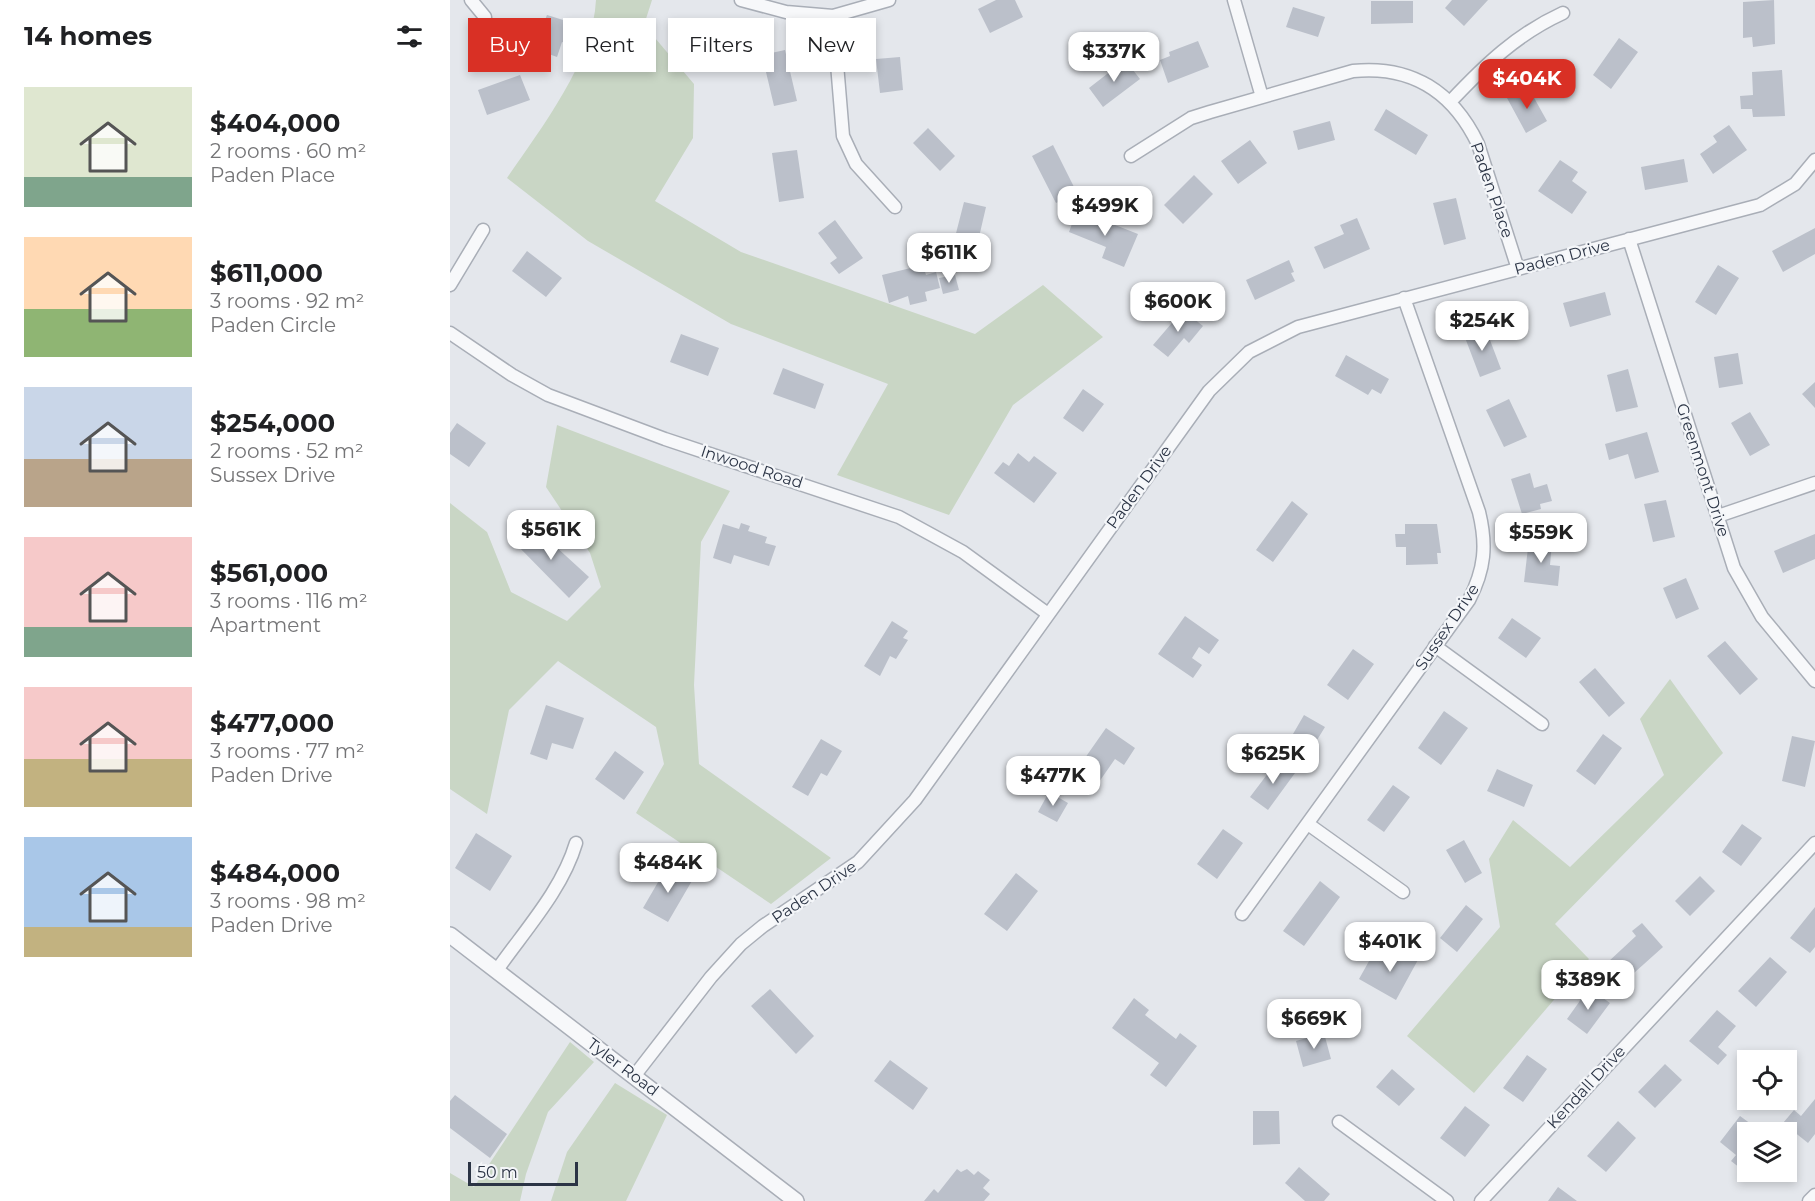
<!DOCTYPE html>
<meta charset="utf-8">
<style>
body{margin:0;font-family:Montserrat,sans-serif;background:#f6f6f6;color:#202124;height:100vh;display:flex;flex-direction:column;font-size:22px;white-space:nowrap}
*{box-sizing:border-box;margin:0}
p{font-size:20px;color:#757577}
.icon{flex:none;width:33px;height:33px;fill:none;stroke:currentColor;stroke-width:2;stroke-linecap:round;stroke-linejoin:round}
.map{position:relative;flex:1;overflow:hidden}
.sheet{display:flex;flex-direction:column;background:#fff;width:450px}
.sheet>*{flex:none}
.guide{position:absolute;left:18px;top:18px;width:570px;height:54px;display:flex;gap:12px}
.fabs{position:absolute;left:1287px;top:1050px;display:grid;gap:12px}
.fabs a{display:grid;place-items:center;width:60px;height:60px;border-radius:0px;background:#fff;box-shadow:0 3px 9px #0003;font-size:30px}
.scale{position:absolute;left:18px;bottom:15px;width:110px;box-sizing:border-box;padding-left:6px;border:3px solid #2b3445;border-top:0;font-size:16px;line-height:21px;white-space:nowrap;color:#2b3445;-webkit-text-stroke:4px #f4f6f9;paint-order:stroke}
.price{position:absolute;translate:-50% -51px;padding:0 14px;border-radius:12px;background:#fff;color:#222;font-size:20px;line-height:39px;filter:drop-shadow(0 2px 3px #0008)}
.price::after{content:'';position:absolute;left:50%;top:36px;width:18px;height:14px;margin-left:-9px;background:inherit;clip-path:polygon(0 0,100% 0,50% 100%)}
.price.current{background:#d93025;color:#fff}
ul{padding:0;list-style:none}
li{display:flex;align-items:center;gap:18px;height:150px;padding:0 24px}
li span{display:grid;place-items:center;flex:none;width:168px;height:120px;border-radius:0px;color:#555}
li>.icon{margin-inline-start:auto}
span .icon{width:72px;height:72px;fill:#fffc;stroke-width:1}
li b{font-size:26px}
h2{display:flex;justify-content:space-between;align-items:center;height:72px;padding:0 24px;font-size:26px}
.pill{padding:0 21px;border-radius:0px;background:#fff;box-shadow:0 3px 9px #0003;font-size:21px;line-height:54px}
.pill.current{background:#d93025;color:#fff}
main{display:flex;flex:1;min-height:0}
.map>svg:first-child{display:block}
</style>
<main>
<section class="sheet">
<h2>14 homes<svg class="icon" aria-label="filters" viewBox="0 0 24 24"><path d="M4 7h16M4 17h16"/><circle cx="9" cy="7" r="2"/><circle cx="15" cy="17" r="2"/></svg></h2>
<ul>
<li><span style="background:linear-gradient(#dfe7d0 75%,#7fa58c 0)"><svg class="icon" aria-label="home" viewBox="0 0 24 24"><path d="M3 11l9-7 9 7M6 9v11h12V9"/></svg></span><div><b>$404,000</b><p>2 rooms · 60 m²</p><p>Paden Place</p></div></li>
<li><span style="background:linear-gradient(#ffd9b3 60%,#8fb573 0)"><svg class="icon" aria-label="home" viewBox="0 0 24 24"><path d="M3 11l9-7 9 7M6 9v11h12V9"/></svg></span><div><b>$611,000</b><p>3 rooms · 92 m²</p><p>Paden Circle</p></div></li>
<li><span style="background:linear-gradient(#c9d6e8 60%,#b9a48a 0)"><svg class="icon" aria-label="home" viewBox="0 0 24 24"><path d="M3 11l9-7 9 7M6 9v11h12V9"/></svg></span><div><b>$254,000</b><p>2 rooms · 52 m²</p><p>Sussex Drive</p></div></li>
<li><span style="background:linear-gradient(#f6c9c9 75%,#7fa58c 0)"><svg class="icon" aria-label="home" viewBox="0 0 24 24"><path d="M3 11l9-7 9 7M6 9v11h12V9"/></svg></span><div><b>$561,000</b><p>3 rooms · 116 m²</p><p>Apartment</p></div></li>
<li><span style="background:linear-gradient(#f6c9c9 60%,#c2b280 0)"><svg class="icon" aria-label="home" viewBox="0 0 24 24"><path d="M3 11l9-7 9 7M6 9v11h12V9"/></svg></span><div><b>$477,000</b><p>3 rooms · 77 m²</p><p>Paden Drive</p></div></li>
<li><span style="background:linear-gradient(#a9c7e8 75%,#c2b280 0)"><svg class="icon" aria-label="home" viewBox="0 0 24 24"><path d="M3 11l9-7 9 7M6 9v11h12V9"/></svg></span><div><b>$484,000</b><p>3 rooms · 98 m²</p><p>Paden Drive</p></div></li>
</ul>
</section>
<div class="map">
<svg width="1365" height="1201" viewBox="0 0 1365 1201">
<rect width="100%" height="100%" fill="#e4e7ec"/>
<path fill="#c9d6c5" d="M146 0H202L194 25 244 84 243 138 205 201 291 252 525 334 593 285 653 337 563 405 499 515 387 475 438 384 281 324 138 241 57 178C91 128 143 62 146 0Z
M107 425 280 491 251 542 244 685 249 764 381 858 321 904 186 813 214 764 206 727 108 661 59 710 37 814 0 789V503L37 532 61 592 117 621 151 587 140 553 96 487Z
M1220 679 1273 753 1105 924 1139 959 1024 1093 957 1036 1050 927 1039 859 1063 820 1120 867 1214 775 1190 719Z
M120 1042 144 1062 98 1112 76 1174 70 1201H0V1173L24 1187Z
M165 1083 217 1115 176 1201H101L117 1152Z"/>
<path fill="#bbc0ca" d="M546 0H565L573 17 540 33 528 9Z
M1002 0H1038L1014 26 995 8Z
M1324 0 1325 44 1303 47 1302 37 1293 38V2Z
M921 1H963V23L921 24Z
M843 7 875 17 868 37 836 27Z
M97 15 123 23 122 26 130 28 126 41 117 38 115 43 112 42 107 57 96 53 98 45 89 43 91 35 89 34Z
M248 26 279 44 268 62 238 44Z
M1169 38 1188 52 1161 89 1143 75Z
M748 41 759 67 718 83 710 60 720 56 719 52Z
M335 50 347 101 324 106 312 55Z
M450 57 453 90 430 93 426 59Z
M675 60 690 79 653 107 639 88Z
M1332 70 1335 116 1303 117 1302 109H1291L1290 96 1303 95 1302 72Z
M70 75 80 100 37 115 28 90Z
M1078 87 1097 121 1076 133 1057 98Z
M936 109 978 135 966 155 924 130Z
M880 121 885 140 848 150 843 131Z
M1279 125 1297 150 1263 174 1250 154 1267 142 1263 136Z
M478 128 505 156 490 171 463 143Z
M800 140 817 163 788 184 771 161Z
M603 145 627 193 606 203 582 156Z
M347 150 354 198 329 202 322 153Z
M1234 159 1238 182 1195 190 1191 167Z
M1110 160 1128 172 1122 181 1137 192 1122 214 1088 191Z
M744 175 763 194 733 224 714 205Z
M1006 198 1016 239 994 245 983 203Z
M514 202 536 207 526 250 503 245Z
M627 210 688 234 674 267 652 258 656 247 619 232Z
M907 218 920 249 874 269 864 247 894 234 890 225Z
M385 220 413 258 389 274 380 263 387 258 368 233Z
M1365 228V254L1333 272 1322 251Z
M77 251 112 278 96 297 62 271Z
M839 260 844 272 841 273 845 281 805 300 796 280Z
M473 265 476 275 486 272 490 288 475 292 477 301 460 305 458 296 439 303 432 275Z
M1268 265 1289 278 1266 315 1245 302Z
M505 275 509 290 493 294 489 278Z
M1155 292 1161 315 1120 327 1113 303Z
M733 310 753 326 739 343 734 338 718 357 703 345Z
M1035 327 1051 369 1030 377 1014 335Z
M231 334 269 348 258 376 220 362Z
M1288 353 1293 384 1269 388 1264 357Z
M896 355 939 379 931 394 922 389 918 395 885 376Z
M333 368 374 384 365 409 323 394Z
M1178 369 1188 407 1166 412 1157 375Z
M1365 382V408L1352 394Z
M633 389 654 404 633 432 613 418Z
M1059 399 1077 437 1054 447 1036 410Z
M1300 412 1320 445 1300 456 1281 423Z
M7 423 36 443 19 467 0 454V433Z
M1197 432 1209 472 1185 479 1178 454 1159 460 1155 444Z
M568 453 579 462 584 456 607 473 584 503 544 473 553 462 559 466Z
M1080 473 1084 488 1097 484 1102 501 1090 504 1091 509 1072 514 1061 479Z
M1216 500 1225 537 1203 542 1194 504Z
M842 501 858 514 823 562 806 550Z
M291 523 300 526 298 531 317 537 315 543 326 546 319 566 284 555 281 564 263 558 273 524 289 529Z
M81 524 139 577 119 598 64 542Z
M955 524H987L991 553H987L988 564 956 565V547H946L945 534H955Z
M1365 534V559L1333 573 1324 551Z
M1079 539 1102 542 1100 565 1110 566 1108 586 1074 582Z
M1236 578 1249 609 1226 619 1213 588Z
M735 616 769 640 759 654 749 647 742 658 752 665 743 678 708 654Z
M1062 618 1091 638 1076 658 1048 638Z
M442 621 458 631 453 638 458 640 446 659 440 656 430 676 414 666Z
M1275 641 1308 679 1290 695 1257 656Z
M903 649 924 664 898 700 877 685Z
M1145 668 1175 703 1159 717 1129 682Z
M96 705 134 718 123 749 102 743 97 760 80 754Z
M994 711 1018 728 991 765 968 748Z
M854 715 875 727 856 758 836 746Z
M656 728 685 748 674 765 665 759 642 792 621 778Z
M1153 734 1172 748 1145 785 1126 771Z
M1342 736 1365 741 1355 787 1332 781Z
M371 739 392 751 377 776 371 773 358 796 342 787Z
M165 751 194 772 174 800 145 779Z
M828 760 845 773 818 810 800 797Z
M1047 769 1083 785 1074 807 1037 791Z
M943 785 960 797 934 832 917 820Z
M599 792 618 803 607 822 588 812Z
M1292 824 1312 838 1291 866 1272 852Z
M773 829 793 843 767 879 747 864Z
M26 833 62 856 40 891 5 868Z
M1014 840 1032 873 1015 883 996 850Z
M218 865 243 879 218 922 193 908Z
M566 873 588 891 557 931 534 914Z
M1250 876 1265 891 1240 916 1225 901Z
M870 881 890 897 854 946 833 931Z
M1016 905 1033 919 1007 952 990 938Z
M1365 907V947L1360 953 1340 938Z
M1192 923 1213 947 1175 981 1158 962 1186 936 1182 931Z
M952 948 969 958 946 1000 909 979 923 954 943 965Z
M1320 957 1337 972 1306 1007 1288 991Z
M1139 988 1160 1003 1137 1034 1117 1019Z
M320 989 364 1036 346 1054 301 1006Z
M684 998 699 1010 695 1015 726 1039 730 1033 747 1046 716 1087 700 1075 709 1063 662 1028Z
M1267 1010 1286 1026 1268 1047 1277 1055 1268 1065 1239 1041Z
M874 1033 881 1059 853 1067 846 1041Z
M1077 1055 1097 1069 1073 1102 1053 1088Z
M440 1060 478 1088 463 1110 424 1081Z
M1215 1064 1232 1080 1205 1108 1188 1092Z
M942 1069 965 1089 949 1106 926 1087Z
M5 1095 57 1134 40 1158 0 1128V1101Z
M1365 1099V1134L1358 1143 1333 1123 1344 1110 1351 1116Z
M1015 1106 1040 1125 1015 1157 990 1138Z
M803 1111H829L830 1144 803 1145Z
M1290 1116 1312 1132H1298V1172H1307L1303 1178 1281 1161 1286 1155 1270 1142Z
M1168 1121 1186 1138 1156 1172 1137 1156Z
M849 1167 880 1194 874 1201H855L835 1183Z
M507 1169 511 1172 517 1169 524 1175 528 1171 540 1180 533 1188 540 1194 534 1201H474L484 1189 488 1193Z
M1108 1187 1127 1201H1098Z"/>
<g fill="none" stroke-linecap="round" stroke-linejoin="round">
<defs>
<path id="minor" d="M21 0 35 17
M291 0 336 12 383 16 439 0
M784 0 812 97
M383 16 393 136 406 164 445 207
M1001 101C1035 65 1067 34 1113 13
M681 156 741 118 760 112 903 71C962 65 1003 92 1028 144L1068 269
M1179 239 1284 568 1312 617 1365 681
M0 285 33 230
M0 333 62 375 98 395 215 439 449 517 513 552 598 614
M1268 516 1365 483
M985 646 1092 724
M858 824 953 892
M792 914 1019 600C1035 569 1037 545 1029 512L954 298
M47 970C75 930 112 890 126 843
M185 1075 261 977 291 944 313 926 408 862 465 800 759 391 799 352 848 327 1310 205 1345 184 1365 160
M889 1122 997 1201
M1031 1201 1365 843
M1359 1201 1365 1195"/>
<path id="tertiary" d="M0 935 346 1201"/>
</defs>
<use href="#minor" stroke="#a9aeb7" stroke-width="15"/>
<use href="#tertiary" stroke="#a9aeb7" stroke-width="18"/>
<use href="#minor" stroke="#f7f8fa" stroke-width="12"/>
<use href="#tertiary" stroke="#f7f8fa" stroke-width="15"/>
</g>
<g text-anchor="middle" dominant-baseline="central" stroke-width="4.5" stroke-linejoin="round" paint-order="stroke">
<g font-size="16" fill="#2b3445" stroke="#f4f6f9">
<text transform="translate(1042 190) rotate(71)">Paden Place</text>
<text transform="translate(1112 257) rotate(-15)">Paden Drive</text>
<text transform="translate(302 467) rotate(18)">Inwood Road</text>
<text transform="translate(1253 470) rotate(72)">Greenmont Drive</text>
<text transform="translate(689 487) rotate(-54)">Paden Drive</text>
<text transform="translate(997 627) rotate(-56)">Sussex Drive</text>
<text transform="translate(364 892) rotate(-34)">Paden Drive</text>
<text transform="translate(173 1067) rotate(37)">Tyler Road</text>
<text transform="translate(1136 1087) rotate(-47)">Kendall Drive</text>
</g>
</g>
</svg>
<div class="fabs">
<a><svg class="icon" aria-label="locate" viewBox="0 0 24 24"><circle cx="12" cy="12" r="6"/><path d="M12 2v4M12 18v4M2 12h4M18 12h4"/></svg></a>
<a><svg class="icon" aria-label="layers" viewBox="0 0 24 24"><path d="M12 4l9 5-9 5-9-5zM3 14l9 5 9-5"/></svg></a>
</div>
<div class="scale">50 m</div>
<b class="price" style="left:664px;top:83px">$337K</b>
<b class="price current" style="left:1077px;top:110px">$404K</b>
<b class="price" style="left:655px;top:237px">$499K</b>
<b class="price" style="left:499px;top:284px">$611K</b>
<b class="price" style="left:728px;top:333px">$600K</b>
<b class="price" style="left:1032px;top:352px">$254K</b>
<b class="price" style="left:101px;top:561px">$561K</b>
<b class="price" style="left:1091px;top:564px">$559K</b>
<b class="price" style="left:823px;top:785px">$625K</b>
<b class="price" style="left:603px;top:807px">$477K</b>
<b class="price" style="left:218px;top:894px">$484K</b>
<b class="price" style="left:940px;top:973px">$401K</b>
<b class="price" style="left:1138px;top:1011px">$389K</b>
<b class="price" style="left:864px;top:1050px">$669K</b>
<div class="guide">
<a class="pill current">Buy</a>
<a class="pill">Rent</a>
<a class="pill">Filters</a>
<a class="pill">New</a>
</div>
</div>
</main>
